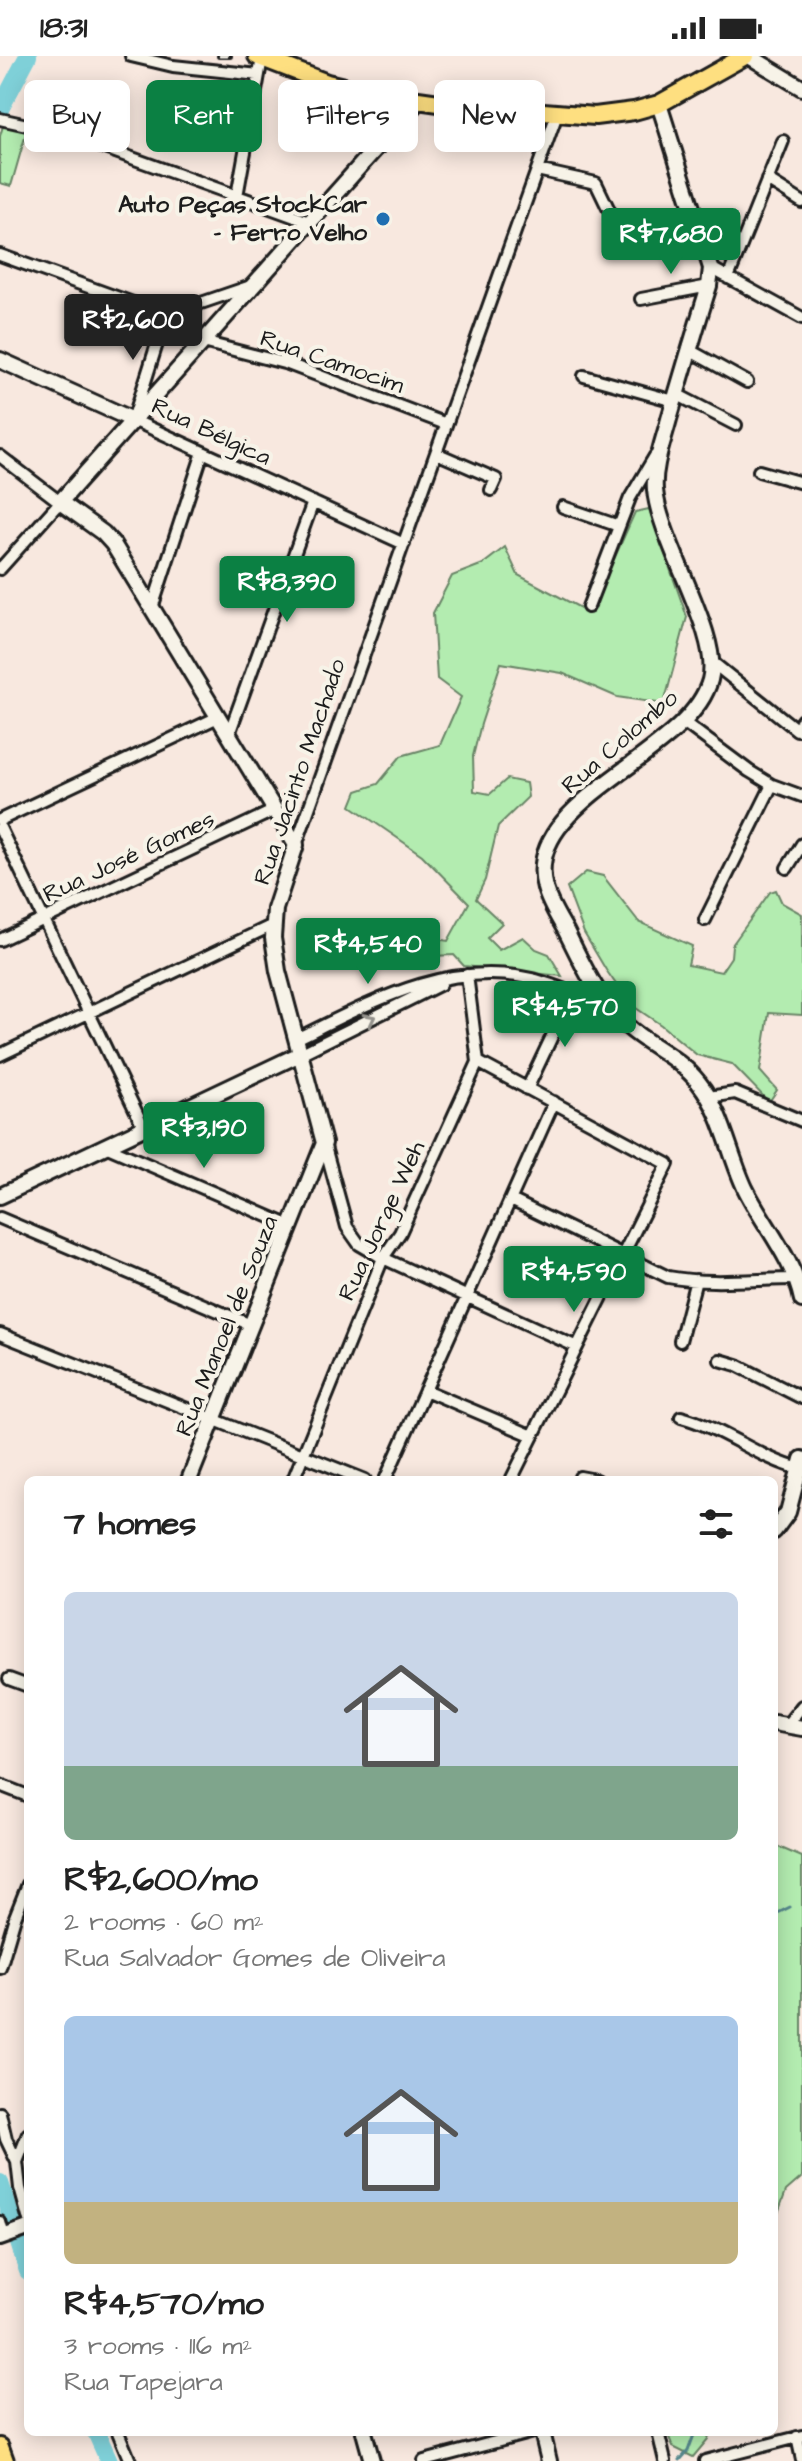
<!DOCTYPE html>
<meta charset="utf-8">
<style>
body{margin:0;font-family:"Architects Daughter",sans-serif;background:#f2f2f2;color:#222;height:100vh;display:flex;flex-direction:column;font-size:30px;white-space:nowrap}
*{box-sizing:border-box;margin:0}
p{font-size:26px;color:#767676}
.icon{flex:none;width:44px;height:44px;fill:none;stroke:currentColor;stroke-width:2;stroke-linecap:round;stroke-linejoin:round}
.map{position:relative;flex:1;overflow:hidden}
.drawer{position:absolute;left:24px;top:1420px;width:754px;height:960px;display:flex;flex-direction:column;background:#fff;border-radius:12px;box-shadow:0 4px 20px #0003}
.drawer>*{flex:none}
.hud{position:absolute;left:24px;top:24px;width:754px;height:72px;display:flex;gap:16px}
.price{position:absolute;translate:-50% -68px;padding:0 18px;border-radius:8px;background:#0b8043;color:#fff;font-size:26px;line-height:52px;filter:drop-shadow(0 2px 4px #0008)}
.price::after{content:'';position:absolute;left:50%;top:48px;width:24px;height:18px;margin-left:-12px;background:inherit;clip-path:polygon(0 0,100% 0,50% 100%)}
.price.current{background:#222;color:#fff}
ul{padding:0;list-style:none}
li{display:grid;align-content:center;gap:16px;height:424px;padding:0 40px}
li span{display:grid;place-items:center;height:248px;border-radius:12px;color:#555}
li>.icon{margin-inline-start:auto}
span .icon{width:144px;height:144px;fill:#fffc;stroke-width:1}
li b{font-size:34px}
h2{display:flex;justify-content:space-between;align-items:center;height:96px;padding:0 40px;font-size:34px}
.chip{padding:0 28px;border-radius:12px;background:#fff;box-shadow:0 4px 20px #0003;font-size:28px;line-height:72px}
.chip.current{background:#0b8043;color:#fff}
.status{display:flex;justify-content:space-between;align-items:center;height:56px;padding:0 40px;background:#fff;direction:ltr}
.status svg{height:22px;fill:currentColor}
.map>svg:first-child{display:block}
</style>
<div class="status"><b>18:31</b><svg viewBox="0 0 49 12"><path d="M0 12V9h3v3zM5 12V6h3v6zM10 12V3h3v9zM15 12V0h3v12zM26 1h20v11H26zM47 4h2v5h-2z"/></svg></div>
<div class="map">
<svg width="802" height="2405" viewBox="0 0 802 2405">
<rect width="100%" height="100%" fill="#f8e8df"/>
<filter id="ink" filterUnits="userSpaceOnUse"><feTurbulence type="fractalNoise" baseFrequency=".0125" numOctaves="2"/><feDisplacementMap in="SourceGraphic" scale="16" xChannelSelector="R" yChannelSelector="G"/><feConvolveMatrix kernelMatrix="1 2 1 2 8 2 1 2 1" color-interpolation-filters="sRGB"/></filter>
<g filter="url(#ink)">
<path fill="#b3ecb0" stroke="#688466" stroke-width="2" d="M3 70 27 74 11 130 0 127V80Z
M649 453 687 561 664 648 617 641 562 617 501 607 481 668 473 700 474 735 490 738 507 723 526 727 528 741 498 770 485 824 476 843 502 867 487 882 499 894 523 881 536 893 549 898 562 920 464 910 454 899 433 900 426 881 448 885 469 847 422 799 351 750 357 735 378 728 401 700 440 689 461 641 437 623 433 557 452 520 483 508 505 491 518 519 590 557 635 456Z
M586 816 603 820 639 866 692 890 688 909 721 916 731 901 732 889 770 836 776 834 782 847 802 858V959L769 957 760 1015 777 1034 769 1046 732 1008 697 999 661 969 630 948 606 914 584 877 567 832Z
M774 1789 802 1801V2121L786 2135 774 2168Z
M667 2376H710L708 2383 693 2401 673 2391Z"/>
<g fill="none" stroke-linecap="round" stroke-linejoin="round">
<path stroke="#57888d" stroke-width="3" d="M774 1859 790 1851
M680 2404 688 2395 695 2376"/>
<path stroke="#7fd0d8" stroke-width="18" d="M0 53 28 0
M0 2127 28 2215
M96 2376 109 2405"/>
<defs>
<path id="street" d="M131 0 173 10 259 19
M0 63 63 77 309 166
M537 114 596 127 609 154
M767 124 802 146
M237 140 262 2
M0 199 166 259
M711 212 802 262
M728 222 783 85
M641 243 709 230
M166 259 133 364 404 488
M166 259 251 230
M203 286 288 308 446 368
M689 294 747 326
M584 320 674 345
M676 338 736 369
M436 397 496 423 491 434
M0 400 60 446 0 513
M759 415 802 427
M563 451 619 470
M588 551 630 442 655 400
M152 552 203 396
M712 606 797 674 802 664
M682 665 749 715 772 729 802 740
M229 678 313 446
M0 764 218 661
M0 772 144 1072
M296 789 557 58
M787 812 802 788
M705 864 772 729
M0 884 275 754
M296 983C370 947 447 903 532 923 558 929 582 942 608 951
M300 998 441 928
M0 999 273 869
M478 1006 668 1108 511 1424
M527 1033 572 938
M709 1041 735 1037 802 1065
M324 1087 347 1171 359 1188 383 1202 577 1291
M105 1090 291 1170
M511 1144 668 1221C711 1229 755 1223 798 1223
M0 1162 251 1269
M0 1278 365 1424
M680 1285 696 1224
M720 1304 737 1309 802 1342
M425 1334 533 1380
M681 1361C723 1372 758 1402 800 1413
M580 1421 596 1424
M293 1424 383 1202 400 1177 478 1006 467 919
M385 1424 554 1046
M9 1623 28 1630
M786 1670 802 1650
M0 1729 28 1740
M0 1912 15 1861 28 1828
M0 2057 6 2083 17 2106 20 2132 28 2161
M17 2106 28 2078
M0 2166 4 2180
M118 2376 130 2405
M658 2376 665 2405
M797 2381 802 2404
M424 2405 533 2376
M705 2405 802 2380"/>
<path id="secondary" d="M749 0 802 32
M659 48 711 212 709 230C695 274 682 319 669 363 663 386 653 411 655 434 660 487 722 580 710 624 689 701 520 744 545 832 549 847 558 861 566 875 583 909 599 946 628 971 651 991 680 1002 699 1027 723 1057 729 1098 745 1132 763 1169 794 1203 802 1244
M0 304 133 364
M0 1140 300 998
M189 1424 324 1087 278 915 273 882 275 853 296 789 113 488 103 477 60 446 418 45
M774 1475 788 1456 802 1403
M774 1667 802 1672
M0 2182 28 2172
M364 2376 372 2405
M542 2376 549 2405"/>
<path id="primary" d="M257 0 327 27 369 37 453 49 595 60 634 55 659 48 745 0
M0 2391 5 2405"/>
</defs>
<use href="#street" stroke="#1c1c1c" stroke-width="16"/>
<use href="#secondary" stroke="#1c1c1c" stroke-width="20"/>
<use href="#primary" stroke="#1c1c1c" stroke-width="22"/>
<use href="#street" stroke="#f7f3e8" stroke-width="10"/>
<use href="#secondary" stroke="#f7f3e8" stroke-width="14"/>
<use href="#primary" stroke="#fedf80" stroke-width="16"/>
<defs>
<path id="rail" d="M219 0H230"/>
</defs>
<use href="#rail" stroke="#1c1c1c" stroke-width="6"/>
<use href="#rail" stroke="#f7f3e8" stroke-width="3" stroke-dasharray="9" stroke-linecap="butt"/>
</g>
<defs><path id="oneway-chevron" d="M-2-3.5L2.5 0L-2 3.5" fill="none" stroke-width="1.6" stroke-linecap="round" stroke-linejoin="round" transform="scale(2)"/></defs>
<use stroke="#94928c" href="#oneway-chevron" transform="translate(370 963) rotate(-27)"/>
</g>
<circle fill="#1f6fb2" stroke="#f7f3e8" stroke-width="3" cx="383" cy="163" r="8"/>
<g text-anchor="middle" dominant-baseline="central" stroke-width="8" stroke-linejoin="round" paint-order="stroke">
<g font-size="24" font-weight="bold" fill="#1c1c1c" stroke="#f7f3e8" text-anchor="end">
<text x="367" y="149">Auto Peças StockCar<tspan x="367" dy="28">- Ferro Velho</tspan></text>
</g>
<g font-size="24" fill="#1c1c1c" stroke="#f7f3e8">
<text transform="translate(332 306) rotate(19)">Rua Camocim</text>
<text transform="translate(211 376) rotate(25)">Rua Bélgica</text>
<text transform="translate(620 686) rotate(-41)">Rua Colombo</text>
<text transform="translate(300 716) rotate(-71)">Rua Jacinto Machado</text>
<text transform="translate(129 801) rotate(-25)">Rua José Gomes</text>
<text transform="translate(382 1165) rotate(-65)">Rua Jorge Weh</text>
<text transform="translate(227 1270) rotate(-68)">Rua Manoel de Souza</text>
</g>
</g>
</svg>
<b class="price" style="left:671px;top:220px">R$7,680</b>
<b class="price current" style="left:133px;top:306px">R$2,600</b>
<b class="price" style="left:287px;top:568px">R$8,390</b>
<b class="price" style="left:368px;top:930px">R$4,540</b>
<b class="price" style="left:565px;top:993px">R$4,570</b>
<b class="price" style="left:204px;top:1114px">R$3,190</b>
<b class="price" style="left:574px;top:1258px">R$4,590</b>
<div class="hud">
<a class="chip">Buy</a>
<a class="chip current">Rent</a>
<a class="chip">Filters</a>
<a class="chip">New</a>
</div>
<section class="drawer">
<h2>7 homes<svg class="icon" aria-label="filters" viewBox="0 0 24 24"><path d="M4 7h16M4 17h16"/><circle cx="9" cy="7" r="2"/><circle cx="15" cy="17" r="2"/></svg></h2>
<ul>
<li><span style="background:linear-gradient(#c9d6e8 70%,#7fa58c 0)"><svg class="icon" aria-label="home" viewBox="0 0 24 24"><path d="M3 11l9-7 9 7M6 9v11h12V9"/></svg></span><div><b>R$2,600/mo</b><p>2 rooms · 60 m²</p><p>Rua Salvador Gomes de Oliveira</p></div></li>
<li><span style="background:linear-gradient(#a9c7e8 75%,#c2b280 0)"><svg class="icon" aria-label="home" viewBox="0 0 24 24"><path d="M3 11l9-7 9 7M6 9v11h12V9"/></svg></span><div><b>R$4,570/mo</b><p>3 rooms · 116 m²</p><p>Rua Tapejara</p></div></li>
</ul>
</section>
</div>
